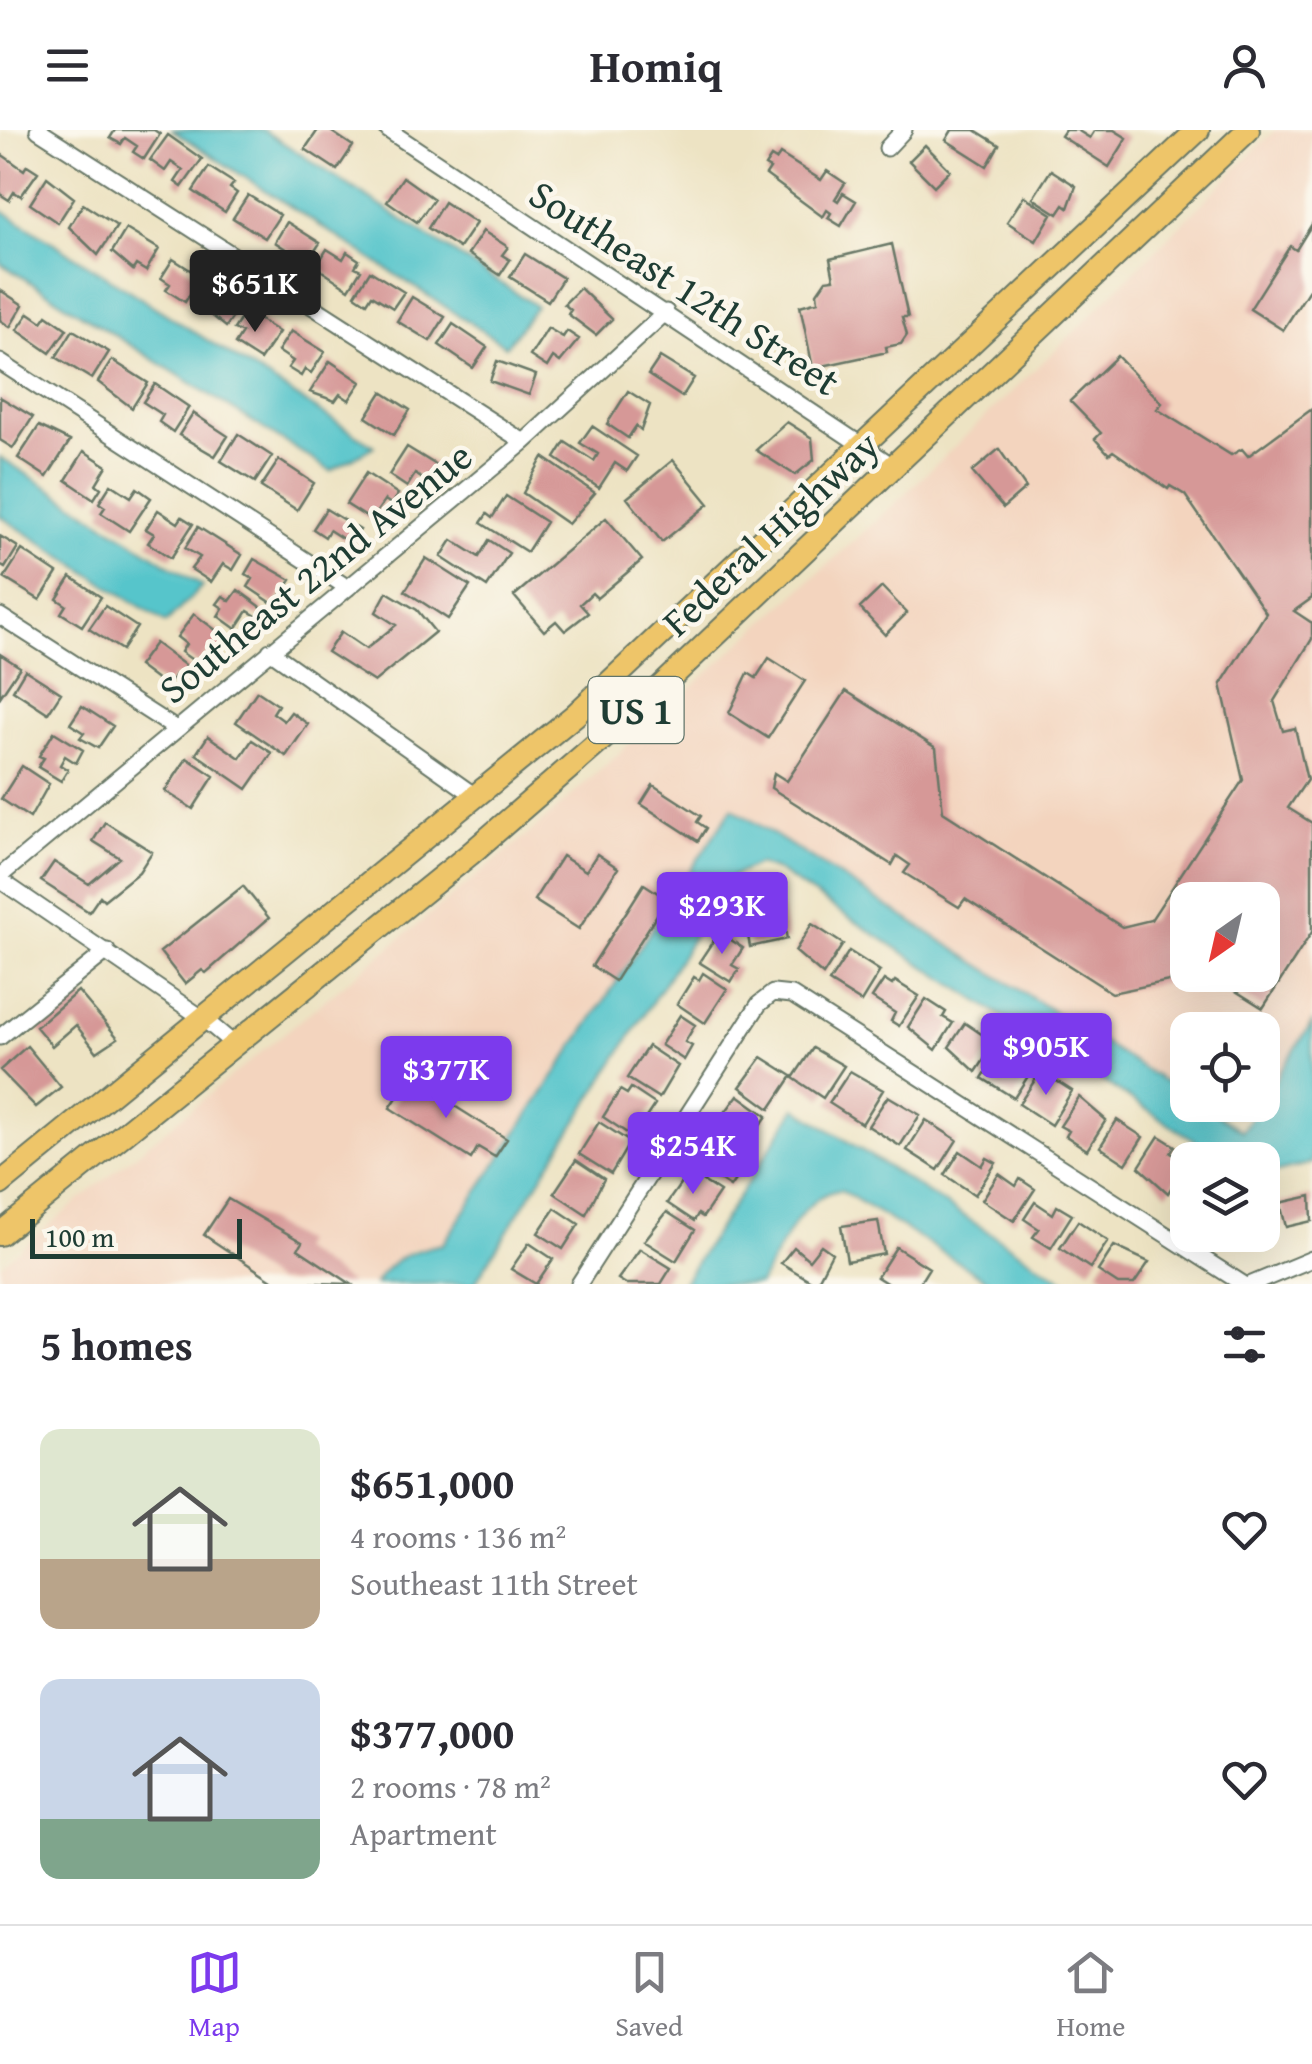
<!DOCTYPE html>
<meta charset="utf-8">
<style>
body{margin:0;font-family:"Gentium Book Plus",serif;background:#f7f7f7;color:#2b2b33;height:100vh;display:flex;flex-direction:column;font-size:38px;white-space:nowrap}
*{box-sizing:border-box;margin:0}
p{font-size:32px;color:#7c7c81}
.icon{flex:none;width:55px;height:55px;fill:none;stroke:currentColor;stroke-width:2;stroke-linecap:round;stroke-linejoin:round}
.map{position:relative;height:1154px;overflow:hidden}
.details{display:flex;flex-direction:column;background:#fff;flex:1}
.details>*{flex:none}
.needle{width:65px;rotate:214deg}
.fabs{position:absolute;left:1170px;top:752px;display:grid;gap:20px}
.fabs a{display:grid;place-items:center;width:110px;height:110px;border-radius:20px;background:#fff;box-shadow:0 10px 40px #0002;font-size:50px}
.scale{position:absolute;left:30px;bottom:25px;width:212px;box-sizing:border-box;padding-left:10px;border:5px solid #1f3d34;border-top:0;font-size:28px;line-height:35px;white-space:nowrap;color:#1f3d34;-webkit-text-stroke:8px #fbf7ec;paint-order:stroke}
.price{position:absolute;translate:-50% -85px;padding:0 22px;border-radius:10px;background:#7c3aed;color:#fff;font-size:32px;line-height:65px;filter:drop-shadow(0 2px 5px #0008)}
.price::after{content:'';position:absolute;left:50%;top:60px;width:30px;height:22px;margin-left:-15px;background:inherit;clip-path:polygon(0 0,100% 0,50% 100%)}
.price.selected{background:#222;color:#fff}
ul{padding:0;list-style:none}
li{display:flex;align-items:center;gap:30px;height:250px;padding:0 40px}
li span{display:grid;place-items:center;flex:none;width:280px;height:200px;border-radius:20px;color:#555}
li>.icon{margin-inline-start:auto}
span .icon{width:120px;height:120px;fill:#fffc;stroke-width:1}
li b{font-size:42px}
h2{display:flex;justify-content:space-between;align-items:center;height:120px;padding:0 40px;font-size:42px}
header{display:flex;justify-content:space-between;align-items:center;height:130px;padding:0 40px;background:#fff;font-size:45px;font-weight:800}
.dock{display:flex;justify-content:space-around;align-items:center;height:140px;border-top:2px solid #e1e1e2;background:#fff;font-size:28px;color:#7c7c81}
.dock a{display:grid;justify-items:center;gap:5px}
.dock .selected{color:#7c3aed}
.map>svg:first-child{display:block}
</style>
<header><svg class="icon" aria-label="menu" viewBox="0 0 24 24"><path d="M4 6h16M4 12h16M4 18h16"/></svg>Homiq<svg class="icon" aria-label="person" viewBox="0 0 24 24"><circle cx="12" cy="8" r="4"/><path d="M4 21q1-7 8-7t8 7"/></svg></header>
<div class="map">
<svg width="1312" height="1154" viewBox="0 0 1312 1154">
<rect width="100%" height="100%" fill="#fbf7ec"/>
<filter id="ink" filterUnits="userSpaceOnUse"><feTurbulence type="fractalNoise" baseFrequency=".01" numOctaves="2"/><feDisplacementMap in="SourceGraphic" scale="20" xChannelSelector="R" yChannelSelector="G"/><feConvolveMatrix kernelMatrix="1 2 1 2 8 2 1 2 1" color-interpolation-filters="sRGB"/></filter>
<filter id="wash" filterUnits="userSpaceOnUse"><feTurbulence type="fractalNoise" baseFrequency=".0048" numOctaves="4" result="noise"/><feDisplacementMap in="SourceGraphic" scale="40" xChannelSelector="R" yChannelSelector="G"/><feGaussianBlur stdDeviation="2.25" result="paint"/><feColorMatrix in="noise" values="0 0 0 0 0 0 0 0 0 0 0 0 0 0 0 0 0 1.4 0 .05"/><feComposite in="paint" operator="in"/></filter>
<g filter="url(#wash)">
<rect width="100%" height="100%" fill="#ede3c3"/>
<path fill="#f3d4be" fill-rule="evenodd" d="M1275 0H1312V893L1263 970 1262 900H1188L1187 966 732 678 442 1114 413 1119 380 1144 375 1154H0V1135L537 697 887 381 1070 206ZM1188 770H1262V845H1188Z"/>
<path fill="#57c5cb" stroke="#3b8180" stroke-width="2.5" d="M172 0H263L536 176 506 216Z
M0 79 374 316 331 341 0 133Z
M0 327 202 456 166 493 0 386Z
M732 678 1187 966 1188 975H1202L1242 1001 1312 893V1033L1263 1046 1262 1030H1225L777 741 758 734 731 747 474 1154H375C389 1128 416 1119 443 1114Z
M796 978 1069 1154H994L841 1060C801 1063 779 1123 759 1154H682Z"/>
<g id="blocks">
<path fill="#d69897" d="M115 0H154L160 4 144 29 133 22 137 16 125 8 121 14 110 8Z
M318 0H329L353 16 337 40 305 19Z
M952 0H975L999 15 987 36 946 10Z
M1065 0H1077L1090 8 1095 0H1114L1127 8 1109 37 1061 6Z
M168 5 202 29 182 57 175 52 183 40 171 32 165 41 150 30Z
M925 15 950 40 934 56 909 31Z
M1 24 24 40 27 35 38 42 21 66 14 62 9 70 0 64Z
M780 24 821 50 827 41 845 53 835 69 838 71 843 63 856 71 841 96 828 88 831 83 827 80 823 87 766 45 770 39 765 36 771 27 776 30Z
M209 37 234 53 230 58 237 63 225 82 193 61Z
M1051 40 1076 56 1068 78 1064 75 1058 84 1033 68Z
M47 47 74 68 58 93 30 74Z
M403 47 434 69 417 92 387 71Z
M248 65 280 85 265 108 233 88Z
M1024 66 1052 84 1036 111 1007 92Z
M444 72 476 93 459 118 428 98Z
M83 74 117 96 98 125 69 97Z
M287 92 320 113 307 133 275 112Z
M1312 94V155L1283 200 1250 179 1290 116 1296 120Z
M126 99 159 119 146 141 136 135 133 140 112 122Z
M483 101 508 117 502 125 510 130 500 145 468 124Z
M892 114 908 187H902L907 205 901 214 886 217 887 222 813 238 800 176 818 171 817 163 826 150 834 149 830 129Z
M327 119 343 129 347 122 359 130 355 137 361 140 349 159 316 137Z
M525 124 563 148 548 171 510 147Z
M173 129 201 147 185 172 166 160 170 154 161 148Z
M370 141 404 162 393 178 372 165 367 173 355 165Z
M212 144 247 167 226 197 194 171Z
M580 158 612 189 596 205 568 184 571 180 564 174Z
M0 160 23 175 10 197 0 190Z
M412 167 445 187 430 211 397 191Z
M246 181 279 202 260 230 235 214 242 203 234 199Z
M29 183 42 192 47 185 67 199 50 223 17 200Z
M453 194 487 217 473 238 439 215Z
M548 198 563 207 567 201 579 209 560 232 553 227 547 237 530 226Z
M73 200 109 222 92 249 56 227Z
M291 201 325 222 311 243 305 239 301 246 288 238 293 231 278 221Z
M1117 226 1162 273 1157 279 1231 325 1242 319 1248 326 1312 279V468L1294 481 1312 493V509L1274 571 1283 601 1295 598 1307 650 1288 678 1312 693V802L1263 878 1210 845H1262V770H1188V847L1112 863 965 769 959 777 904 743 910 735 897 726 892 735 771 658 774 643 787 651 846 561 936 618 943 682 1122 797 1151 790 1243 650 1221 554 1266 483 1185 365 1170 356 1168 359 1113 321 1109 324 1095 309 1101 303 1070 271Z
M660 227 694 248 682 267 648 245Z
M112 230 148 253 132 278 98 252Z
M330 231 361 252 349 270 340 264 335 271 310 262Z
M497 231 536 245 529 265 490 251Z
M155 254 189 277 173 302 159 292 163 285 143 272Z
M628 261 650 275 641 300 636 296 628 308 607 294Z
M382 262 410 280 394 305 366 287Z
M0 267 33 287 13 318 0 310Z
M193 283 228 306 215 326 179 305Z
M787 292 812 308 814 330 795 345 756 320Z
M39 296 70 311 47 347 18 328Z
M592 296 637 326 627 341 615 333 599 358 555 328 565 312 594 331 598 324 580 313Z
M238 304 272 326 255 352 221 331Z
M407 317 436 335 426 351 415 344 407 357 389 345Z
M999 319 1026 358 1003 378 972 342Z
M84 321 107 336 96 354 101 358 94 369 66 350Z
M543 327 595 363 568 394 523 363Z
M279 330 314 353 297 380 261 357Z
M673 330 709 374 662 412 627 368Z
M366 343 398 364 391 374 385 370 371 390 346 374Z
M111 354 131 367 137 358 151 368 129 401 101 383 105 377 99 373Z
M506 366 546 392 527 422 481 393 487 384 492 388Z
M326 379 360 400 351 414 329 400 325 407 313 399Z
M158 380 178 393 182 387 193 394 171 428 148 413 154 404 146 399Z
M606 388 642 430 597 468 592 463 580 474 588 483 565 501 556 491 544 501 514 466Z
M198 397 242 425 233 440 223 434 211 452 191 439 200 427 185 418Z
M0 406 18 417 5 438 0 435Z
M452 410 479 427 489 410 509 423 487 457 441 427Z
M22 420 57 443 40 470 4 448Z
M426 428 470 456 448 489 405 461Z
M254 429 291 450 275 475 248 457 253 449 245 444Z
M71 447 101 467 82 496 61 483 66 475 57 469Z
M882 457 907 483 885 505 860 478Z
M238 460 264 479 258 487 248 481 236 499 218 486 223 478 217 474 223 466 230 471Z
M387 462 417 480 435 502 374 552 327 522 341 502 366 519 396 495 376 482Z
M105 476 137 497 122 520 89 499Z
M194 484 228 509 213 529 206 524 198 534 181 522 186 514 177 507Z
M155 513 190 539 182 550 175 545 166 557 138 536Z
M0 524 20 537 0 567Z
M769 528 805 551 768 608 729 583 748 543 756 548Z
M25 540 61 563 48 583 13 560Z
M257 561 278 575 273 583 284 591 291 582 308 594 286 626 236 592Z
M82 576 113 596 98 618 80 608 84 603 70 594Z
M54 602 83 620 76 633 65 626 60 635 68 640 61 651 38 637 44 628 39 626Z
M208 606 240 628 252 610 272 623 247 659 196 624Z
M187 628 214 646 193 679 165 661Z
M22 636 49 654 30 688 1 669Z
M653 655 701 686 697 692 706 698 698 711 641 674Z
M105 692 152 722 139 742 104 770 100 766 89 782 41 751 54 732 89 754 120 728 93 711Z
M597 724 618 738 579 799 534 770 562 726 586 741Z
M644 754 667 769 615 851 592 836Z
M243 756 269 788 206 843 202 840 185 854 160 822Z
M780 772 787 809 750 817 743 778Z
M812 794 843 814 823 845 795 821Z
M719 802 743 818 732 835 739 839 731 852 699 832Z
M849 821 880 841 861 872 829 852Z
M703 843 727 859 705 893 677 874 694 847 699 850Z
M884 850 892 855 895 851 919 866 899 896 891 891 895 883 872 868Z
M78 861 118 908 97 922 76 895 52 916 36 897Z
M926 869 946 882 943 887 953 893 936 920 908 897Z
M680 885 695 895 685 912 692 916 684 930 661 915Z
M965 893 995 913 976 942 949 917Z
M27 916 61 957 36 977 0 940Z
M648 916 678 936 659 968 627 948Z
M1002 917 1034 937 1014 968 982 948Z
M813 918 844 936 823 968 793 948Z
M762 927 792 946 770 979 740 957Z
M850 941 883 960 862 994 829 973Z
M1041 941 1072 961 1051 995 1019 974Z
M410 948 507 1009 495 1027 478 1017 471 1029 390 978Z
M631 958 655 974 633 1007 603 987 620 960 627 964Z
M738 965 767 986 745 1017 715 996Z
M888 966 920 985 900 1016 868 996Z
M1079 967 1106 990 1087 1020 1066 1006 1069 1001 1060 996Z
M926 990 957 1010 938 1040 907 1020Z
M1117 990 1143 1007 1126 1034 1100 1017Z
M599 992 630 1012 611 1044 579 1024Z
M1159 1006 1175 1016 1171 1023 1187 1033 1168 1063 1139 1037Z
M720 1009 733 1017 723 1033 739 1044 730 1057 692 1032 699 1021 708 1027Z
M960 1021 982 1036 987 1028 996 1033 975 1065 945 1045Z
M576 1030 604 1049 586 1084 554 1063Z
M689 1042 720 1062 703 1087 698 1084 694 1091 667 1073Z
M999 1044 1016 1056 1020 1049 1035 1059 1014 1091 982 1070Z
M1311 1066 1312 1091 1286 1097 1280 1073Z
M228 1069 302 1112 298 1119 351 1154 275 1152 204 1105Z
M1035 1072 1053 1084 1057 1076 1072 1085 1051 1118 1033 1107 1039 1099 1024 1089Z
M555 1078 579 1094 563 1119 538 1103Z
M667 1082 695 1100 676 1131 644 1111Z
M878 1091 884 1124 847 1131 841 1096Z
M1078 1091 1108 1111 1090 1138 1060 1118Z
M529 1113 553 1129 536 1154 511 1139Z
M821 1115 832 1123 816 1154 781 1133 794 1117 809 1130Z
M1114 1116 1149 1132 1134 1154H1118L1098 1141Z
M896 1117 929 1138 919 1154H888L877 1147Z
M640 1119 671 1138 661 1154H626L618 1149Z"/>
</g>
</g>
<g filter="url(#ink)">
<use href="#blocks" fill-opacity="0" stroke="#677766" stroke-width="2.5"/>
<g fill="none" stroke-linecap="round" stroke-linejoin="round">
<defs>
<path id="minor" d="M38 0 524 312
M388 0 894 337
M887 18 904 0
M0 232 348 458
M0 486 176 599
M270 521 478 668
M0 746 524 312 666 182
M0 750 205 890 236 916
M0 907 107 821
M579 1154 759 874 773 863 792 865 1243 1154
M1252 1154 1312 1129"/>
<path id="primary" d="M0 1054 575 585 1198 0
M0 1104 470 724 646 571 1248 0"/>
</defs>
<use href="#minor" stroke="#677766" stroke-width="19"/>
<use href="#primary" stroke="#677766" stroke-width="26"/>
<use href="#minor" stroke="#fff" stroke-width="15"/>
<use href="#primary" stroke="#eec569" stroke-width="22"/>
</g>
</g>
<g text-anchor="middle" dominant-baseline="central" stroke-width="9" stroke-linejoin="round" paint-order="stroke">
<rect fill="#fbf7ec" stroke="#61756b" stroke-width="2.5" x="588.5" y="547" width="95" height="66" rx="8"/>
<g font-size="38" font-weight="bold" fill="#1f3d34">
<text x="636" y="580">US 1</text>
</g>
<g font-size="40" fill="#1f3d34" stroke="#fbf7ec">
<text transform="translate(685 157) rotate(33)">Southeast 12th Street</text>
<text transform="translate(770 403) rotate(-43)">Federal Highway</text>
<text transform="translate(315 442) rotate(-39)">Southeast 22nd Avenue</text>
</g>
</g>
</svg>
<div class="fabs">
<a><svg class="needle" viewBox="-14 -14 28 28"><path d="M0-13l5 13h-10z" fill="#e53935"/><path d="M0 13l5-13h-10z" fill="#7c7c81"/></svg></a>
<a><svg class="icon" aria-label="locate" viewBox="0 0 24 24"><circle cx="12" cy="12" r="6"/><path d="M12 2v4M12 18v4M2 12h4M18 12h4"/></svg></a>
<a><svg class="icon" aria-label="layers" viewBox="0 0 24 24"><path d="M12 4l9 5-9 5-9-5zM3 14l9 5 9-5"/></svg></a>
</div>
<div class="scale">100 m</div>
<b class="price selected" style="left:255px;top:205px">$651K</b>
<b class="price" style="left:722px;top:827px">$293K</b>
<b class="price" style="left:1046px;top:968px">$905K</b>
<b class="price" style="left:446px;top:991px">$377K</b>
<b class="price" style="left:693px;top:1067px">$254K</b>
</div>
<section class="details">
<h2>5 homes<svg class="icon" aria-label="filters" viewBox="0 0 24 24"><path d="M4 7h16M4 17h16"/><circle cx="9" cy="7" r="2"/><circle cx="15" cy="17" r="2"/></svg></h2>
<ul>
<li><span style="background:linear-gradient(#dfe7d0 65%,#b9a48a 0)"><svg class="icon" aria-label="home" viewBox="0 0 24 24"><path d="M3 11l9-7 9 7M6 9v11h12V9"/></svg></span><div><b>$651,000</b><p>4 rooms · 136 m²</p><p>Southeast 11th Street</p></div><svg class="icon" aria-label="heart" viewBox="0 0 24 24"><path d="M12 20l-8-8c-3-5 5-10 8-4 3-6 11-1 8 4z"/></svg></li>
<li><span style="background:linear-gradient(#c9d6e8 70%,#7fa58c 0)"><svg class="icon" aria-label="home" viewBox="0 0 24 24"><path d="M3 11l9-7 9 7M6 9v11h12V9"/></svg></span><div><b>$377,000</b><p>2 rooms · 78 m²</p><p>Apartment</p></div><svg class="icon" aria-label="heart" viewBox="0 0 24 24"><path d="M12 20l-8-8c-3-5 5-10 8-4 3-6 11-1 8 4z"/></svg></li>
</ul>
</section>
<nav class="dock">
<a class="selected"><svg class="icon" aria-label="map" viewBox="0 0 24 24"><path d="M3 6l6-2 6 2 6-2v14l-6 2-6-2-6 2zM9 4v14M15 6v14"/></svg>Map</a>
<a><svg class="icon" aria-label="saved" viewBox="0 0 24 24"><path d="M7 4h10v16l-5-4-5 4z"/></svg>Saved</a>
<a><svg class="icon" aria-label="home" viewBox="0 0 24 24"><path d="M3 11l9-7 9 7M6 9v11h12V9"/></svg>Home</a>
</nav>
